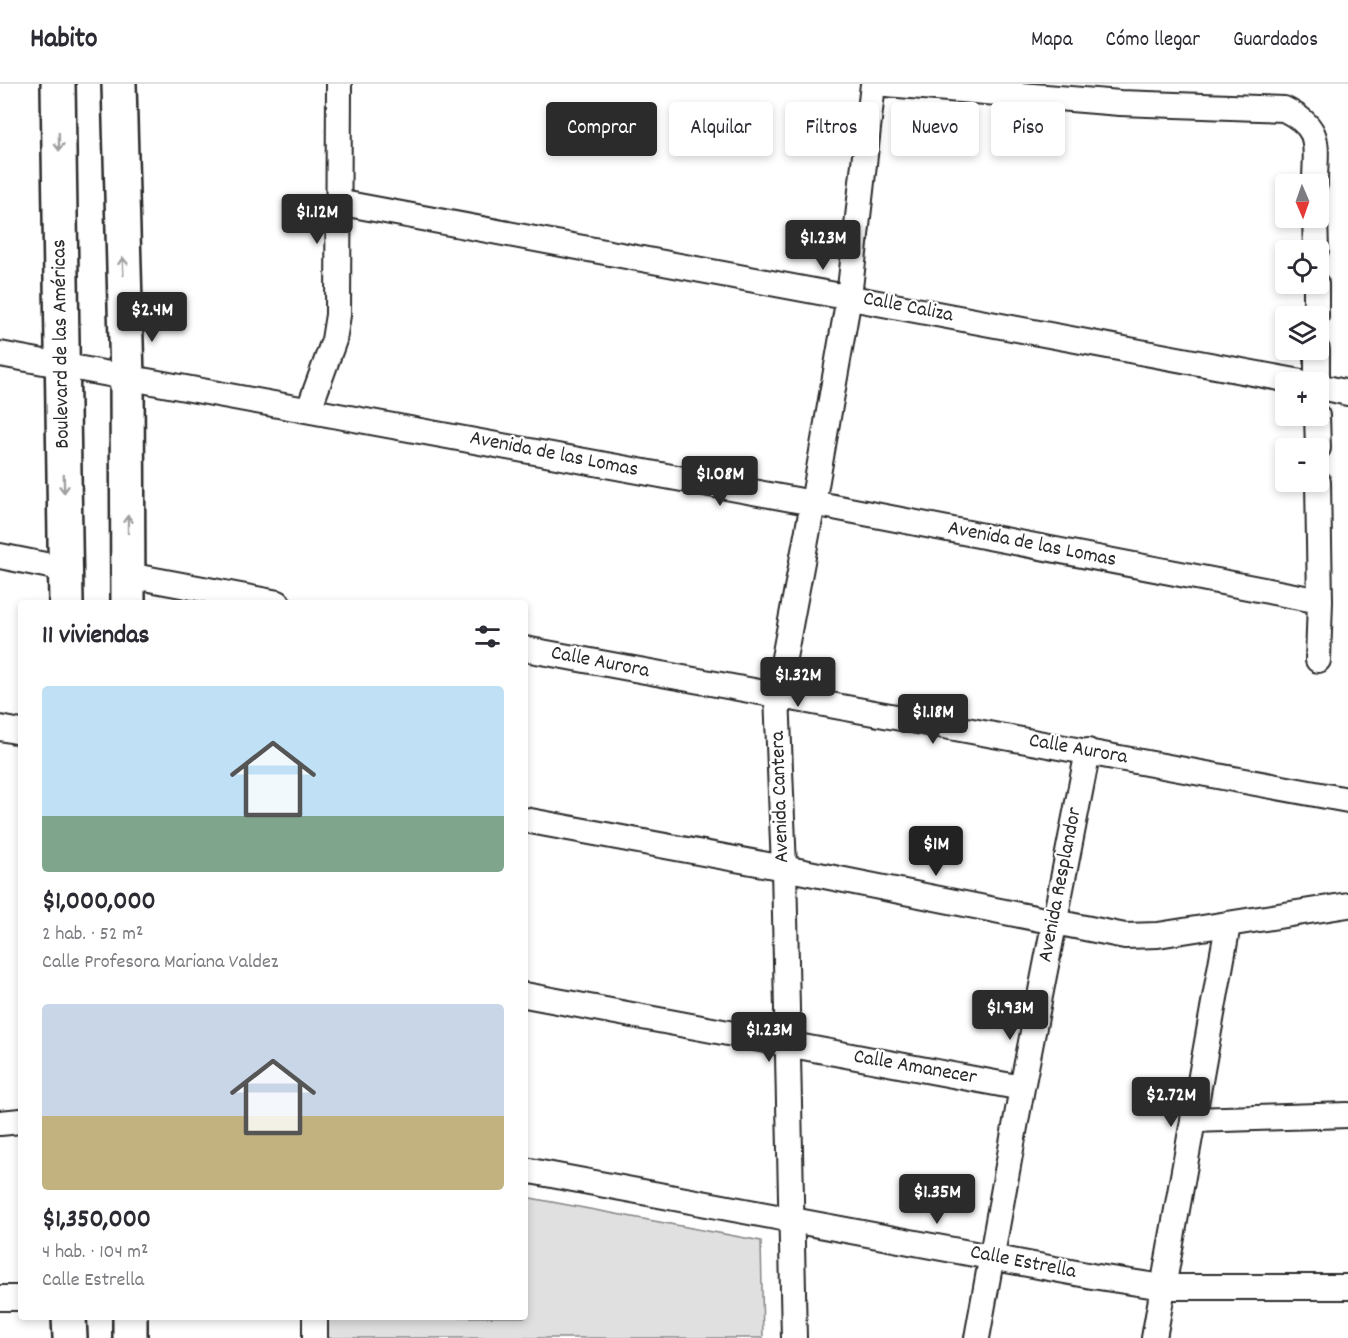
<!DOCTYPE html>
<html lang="es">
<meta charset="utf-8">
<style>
body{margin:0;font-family:Dekko,sans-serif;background:#f7f7f7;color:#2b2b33;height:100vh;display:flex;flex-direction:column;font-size:22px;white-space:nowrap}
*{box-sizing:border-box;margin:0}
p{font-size:20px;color:#7c7c81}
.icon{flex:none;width:33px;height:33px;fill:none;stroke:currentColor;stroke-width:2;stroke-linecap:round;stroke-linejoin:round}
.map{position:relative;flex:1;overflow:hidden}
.details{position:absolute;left:18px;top:516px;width:510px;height:720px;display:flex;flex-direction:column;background:#fff;border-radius:6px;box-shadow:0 3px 9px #0003}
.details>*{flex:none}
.hud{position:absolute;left:546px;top:18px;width:570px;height:54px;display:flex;gap:12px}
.needle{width:39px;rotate:178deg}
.controls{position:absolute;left:1275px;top:90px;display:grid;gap:12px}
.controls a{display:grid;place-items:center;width:54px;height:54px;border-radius:6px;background:#fff;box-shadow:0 3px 9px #0003;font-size:30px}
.price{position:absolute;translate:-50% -51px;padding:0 14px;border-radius:6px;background:#2b2b2b;color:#fff;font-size:20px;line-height:39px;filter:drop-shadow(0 2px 3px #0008)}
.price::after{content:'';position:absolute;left:50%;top:36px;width:18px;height:14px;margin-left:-9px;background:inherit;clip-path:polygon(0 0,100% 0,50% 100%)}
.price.on{background:#222;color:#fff}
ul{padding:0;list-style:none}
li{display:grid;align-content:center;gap:12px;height:318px;padding:0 24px}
li span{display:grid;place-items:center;height:186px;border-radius:6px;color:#555}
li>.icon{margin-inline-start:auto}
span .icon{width:108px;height:108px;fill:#fffc;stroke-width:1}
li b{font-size:26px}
h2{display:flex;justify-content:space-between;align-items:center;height:72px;padding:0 24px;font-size:26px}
.chip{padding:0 21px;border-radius:6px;background:#fff;box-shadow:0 3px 9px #0003;font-size:21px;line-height:54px}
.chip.on{background:#2b2b2b;color:#fff}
header{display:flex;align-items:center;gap:36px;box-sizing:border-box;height:84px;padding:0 30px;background:#fff;border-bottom:2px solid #e1e1e2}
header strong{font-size:28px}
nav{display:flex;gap:33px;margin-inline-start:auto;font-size:21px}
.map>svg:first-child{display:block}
</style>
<header>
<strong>Habito</strong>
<nav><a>Mapa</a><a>Cómo llegar</a><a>Guardados</a></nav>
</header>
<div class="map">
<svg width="1348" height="1254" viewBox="0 0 1348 1254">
<rect width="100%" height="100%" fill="#fff"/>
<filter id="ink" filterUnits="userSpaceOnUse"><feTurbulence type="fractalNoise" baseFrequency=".0167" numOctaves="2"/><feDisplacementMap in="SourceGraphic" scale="12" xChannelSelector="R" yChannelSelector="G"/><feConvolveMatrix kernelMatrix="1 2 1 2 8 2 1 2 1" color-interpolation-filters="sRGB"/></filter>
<g filter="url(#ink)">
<path fill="#e0e0e0" stroke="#868686" stroke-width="1.5" d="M525 1113 761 1157 763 1254H321V1233H525Z"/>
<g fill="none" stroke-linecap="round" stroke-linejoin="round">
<defs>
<path id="minor" d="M886 0 1120 19 1284 25C1324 45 1315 61 1315 100
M337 118 1301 298
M1315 134 1316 166
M1316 200V232
M1317 266V298
M0 270 813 419 1320 517
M1318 302 1348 309
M309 325 334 256 338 231 339 0
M1317 332 1318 364
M1318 398 1320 517 1318 576
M0 472 65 485
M128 491 278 519
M525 565 1348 716
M0 644 21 648
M525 736 784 784 1125 852 1158 851 1348 821
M525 911 1022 1004
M1193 1036 1348 1031
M0 1039 21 1037
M525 1086 1092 1192 1163 1203H1348
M0 1214H21
M315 1233V1254
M794 1254 784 784 777 611 813 419 849 213 873 0
M977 1254 1022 1004 1088 667
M1154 1254 1228 841"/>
<path id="secondary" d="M58 0 66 519
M119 0 127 294 128 519
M69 1233 70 1254
M130 1254V1233"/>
</defs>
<use href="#minor" stroke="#2b2b2b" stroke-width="28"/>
<use href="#secondary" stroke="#2b2b2b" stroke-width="38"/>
<use href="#minor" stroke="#fff" stroke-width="24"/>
<use href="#secondary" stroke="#fff" stroke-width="33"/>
</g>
<defs><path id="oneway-shaft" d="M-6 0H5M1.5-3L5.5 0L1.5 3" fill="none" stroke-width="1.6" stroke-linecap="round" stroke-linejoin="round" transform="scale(1.5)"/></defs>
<g stroke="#a0a0a0">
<use href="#oneway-shaft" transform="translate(59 58) rotate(89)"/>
<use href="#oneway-shaft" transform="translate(123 182) rotate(-92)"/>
<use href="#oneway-shaft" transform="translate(64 400) rotate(89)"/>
<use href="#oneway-shaft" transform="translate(128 440) rotate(-90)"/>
</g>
</g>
<g text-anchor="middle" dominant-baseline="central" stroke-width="4.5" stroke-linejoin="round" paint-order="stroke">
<g font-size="21" fill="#2b2b2b" stroke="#fff">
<text transform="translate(908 224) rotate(11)">Calle Caliza</text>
<text transform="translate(62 260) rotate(-91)">Boulevard de las Américas</text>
<text transform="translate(554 371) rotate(11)">Avenida de las Lomas</text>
<text transform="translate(1032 461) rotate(11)">Avenida de las Lomas</text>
<text transform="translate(600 579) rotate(11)">Calle Aurora</text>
<text transform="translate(1078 666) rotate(10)">Calle Aurora</text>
<text transform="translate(781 713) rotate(-92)">Avenida Cantera</text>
<text transform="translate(1061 801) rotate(-79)">Avenida Resplandor</text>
<text transform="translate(915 984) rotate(10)">Calle Amanecer</text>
<text transform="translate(1023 1179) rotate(11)">Calle Estrella</text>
</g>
</g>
</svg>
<div class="controls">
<a><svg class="needle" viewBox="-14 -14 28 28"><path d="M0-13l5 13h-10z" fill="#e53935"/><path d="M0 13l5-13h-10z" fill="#7c7c81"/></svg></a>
<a><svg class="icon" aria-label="locate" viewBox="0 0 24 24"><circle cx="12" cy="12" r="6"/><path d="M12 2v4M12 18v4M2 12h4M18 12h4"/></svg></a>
<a><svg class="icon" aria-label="layers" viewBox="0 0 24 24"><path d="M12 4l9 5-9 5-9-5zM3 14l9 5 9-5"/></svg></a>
<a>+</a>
<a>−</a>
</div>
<b class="price" style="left:317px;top:161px">$1.12M</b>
<b class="price" style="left:823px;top:187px">$1.23M</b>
<b class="price" style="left:152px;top:259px">$2.4M</b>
<b class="price" style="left:720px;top:423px">$1.08M</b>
<b class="price" style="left:798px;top:624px">$1.32M</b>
<b class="price" style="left:933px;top:661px">$1.18M</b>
<b class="price on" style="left:936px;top:793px">$1M</b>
<b class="price" style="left:1010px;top:957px">$1.93M</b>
<b class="price" style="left:769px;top:979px">$1.23M</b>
<b class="price" style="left:1171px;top:1044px">$2.72M</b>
<b class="price" style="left:937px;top:1141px">$1.35M</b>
<div class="hud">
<a class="chip on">Comprar</a>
<a class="chip">Alquilar</a>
<a class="chip">Filtros</a>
<a class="chip">Nuevo</a>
<a class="chip">Piso</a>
</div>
<section class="details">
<h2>11 viviendas<svg class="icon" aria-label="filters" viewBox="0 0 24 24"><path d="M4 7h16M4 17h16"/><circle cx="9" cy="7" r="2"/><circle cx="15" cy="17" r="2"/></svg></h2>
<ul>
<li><span style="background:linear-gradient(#bfe0f5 70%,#7fa58c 0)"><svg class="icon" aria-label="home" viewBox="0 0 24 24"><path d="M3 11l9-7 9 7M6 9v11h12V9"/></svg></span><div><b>$1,000,000</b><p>2 hab. · 52 m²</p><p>Calle Profesora Mariana Valdez</p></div></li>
<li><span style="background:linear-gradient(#c9d6e8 60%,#c2b280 0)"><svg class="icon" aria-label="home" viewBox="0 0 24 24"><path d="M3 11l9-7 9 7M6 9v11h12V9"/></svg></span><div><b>$1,350,000</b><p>4 hab. · 104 m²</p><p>Calle Estrella</p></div></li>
</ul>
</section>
</div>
